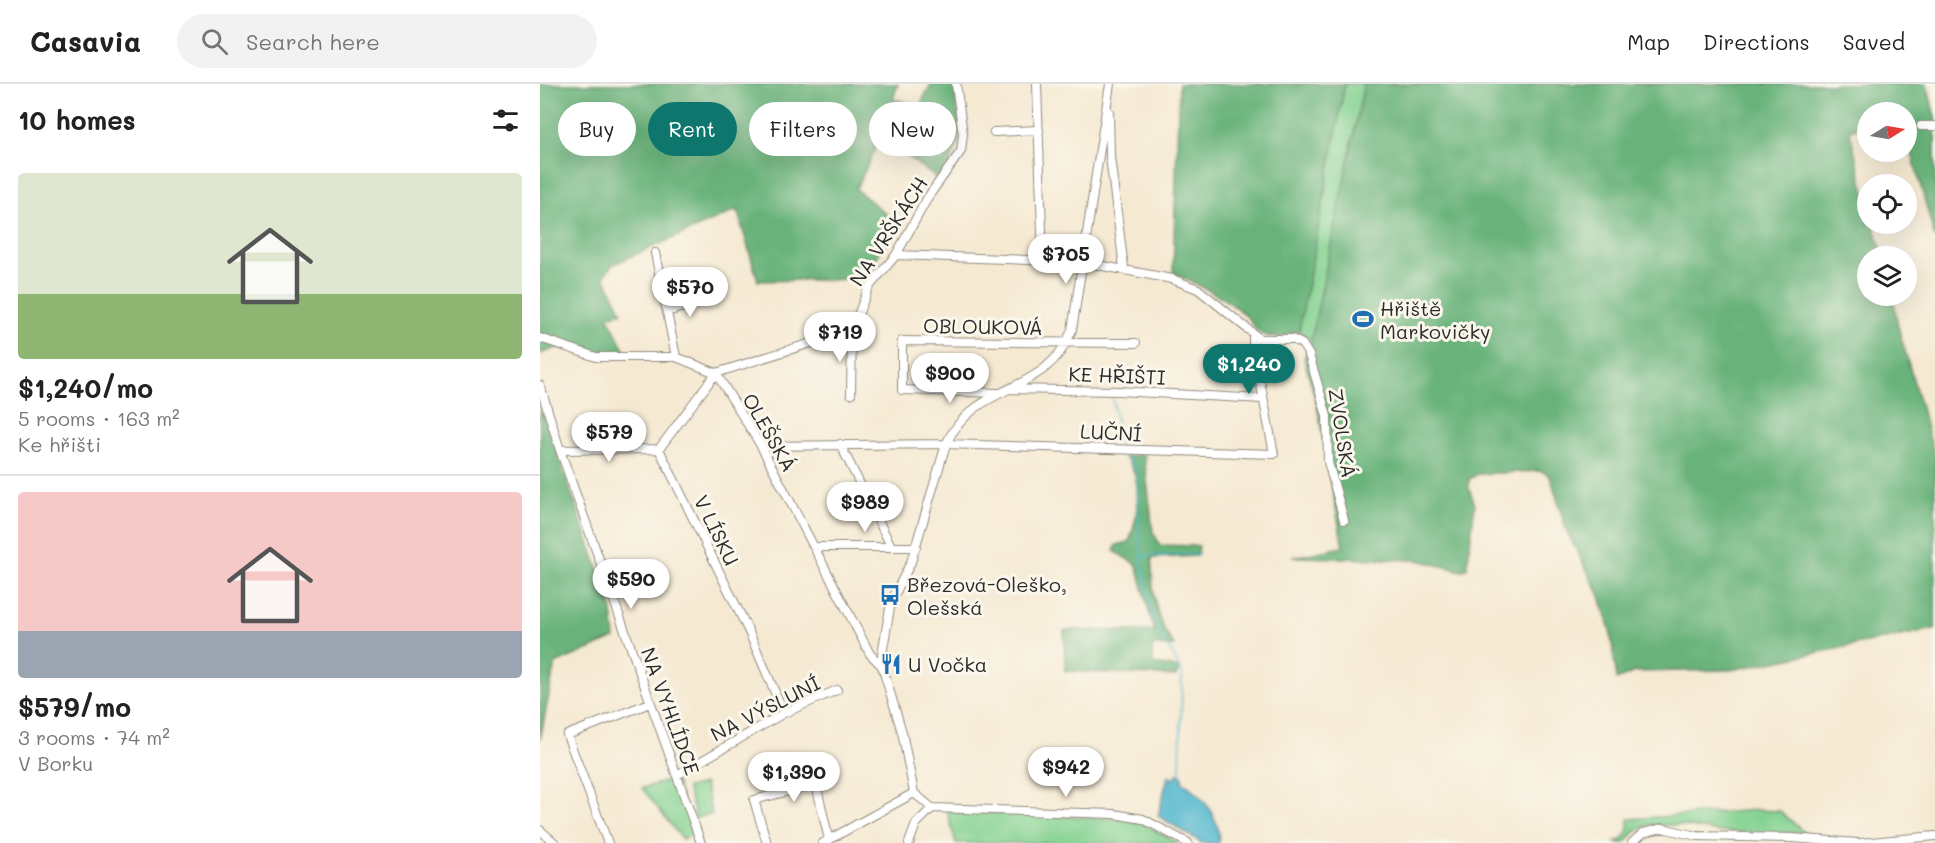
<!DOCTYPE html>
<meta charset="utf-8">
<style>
body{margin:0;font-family:Mali,sans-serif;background:#f2f2f2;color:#222;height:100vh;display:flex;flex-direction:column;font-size:22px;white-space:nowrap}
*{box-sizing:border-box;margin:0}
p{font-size:20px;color:#767676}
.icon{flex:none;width:33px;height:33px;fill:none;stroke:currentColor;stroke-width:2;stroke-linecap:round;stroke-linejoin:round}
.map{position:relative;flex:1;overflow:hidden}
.sheet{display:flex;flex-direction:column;background:#fff;width:540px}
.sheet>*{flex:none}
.top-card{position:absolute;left:18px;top:18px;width:570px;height:54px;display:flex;gap:12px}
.needle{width:39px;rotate:79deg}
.tools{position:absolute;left:1317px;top:18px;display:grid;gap:12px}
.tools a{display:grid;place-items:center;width:60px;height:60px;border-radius:50%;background:#fff;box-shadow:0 6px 24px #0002;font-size:30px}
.price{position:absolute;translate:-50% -51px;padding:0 14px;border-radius:21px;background:#fff;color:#222;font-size:20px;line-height:39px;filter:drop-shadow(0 2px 3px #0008)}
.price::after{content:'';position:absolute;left:50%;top:36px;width:18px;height:14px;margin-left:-9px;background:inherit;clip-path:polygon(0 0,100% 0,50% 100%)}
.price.active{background:#0f766e;color:#fff}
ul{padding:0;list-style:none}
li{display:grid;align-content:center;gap:12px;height:318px;padding:0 18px}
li+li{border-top:2px solid #e0e0e0}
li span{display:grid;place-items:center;height:186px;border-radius:6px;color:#555}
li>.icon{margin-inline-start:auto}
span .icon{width:108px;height:108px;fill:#fffc;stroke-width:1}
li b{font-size:26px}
h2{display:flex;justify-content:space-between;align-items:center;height:72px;padding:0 18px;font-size:26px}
.pill{padding:0 21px;border-radius:27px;background:#fff;box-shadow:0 6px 24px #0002;font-size:21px;line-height:54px}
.pill.active{background:#0f766e;color:#fff}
header{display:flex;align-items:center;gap:36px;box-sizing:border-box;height:84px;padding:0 30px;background:#fff;border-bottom:2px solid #e0e0e0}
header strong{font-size:28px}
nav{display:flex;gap:33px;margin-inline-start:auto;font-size:21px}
.search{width:420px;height:54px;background:#f2f2f2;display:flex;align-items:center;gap:15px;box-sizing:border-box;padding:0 21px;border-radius:33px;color:#767676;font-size:22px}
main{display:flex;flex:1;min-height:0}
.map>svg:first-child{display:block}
</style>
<header>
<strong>Casavia</strong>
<div class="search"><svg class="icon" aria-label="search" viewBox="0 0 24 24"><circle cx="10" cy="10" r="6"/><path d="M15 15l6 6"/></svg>Search here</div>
<nav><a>Map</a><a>Directions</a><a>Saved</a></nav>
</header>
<main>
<section class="sheet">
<h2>10 homes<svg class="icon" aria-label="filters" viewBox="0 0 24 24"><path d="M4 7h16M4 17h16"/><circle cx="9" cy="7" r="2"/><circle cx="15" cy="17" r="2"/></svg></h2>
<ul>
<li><span style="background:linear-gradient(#dfe7d0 65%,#8fb573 0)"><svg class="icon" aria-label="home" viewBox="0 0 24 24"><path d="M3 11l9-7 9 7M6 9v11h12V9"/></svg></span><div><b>$1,240/mo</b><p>5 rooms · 163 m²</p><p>Ke hřišti</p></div></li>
<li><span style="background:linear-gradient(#f6c9c9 75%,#9aa5b1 0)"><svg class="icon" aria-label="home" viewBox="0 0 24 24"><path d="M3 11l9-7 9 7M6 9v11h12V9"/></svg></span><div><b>$579/mo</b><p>3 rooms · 74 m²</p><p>V Borku</p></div></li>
</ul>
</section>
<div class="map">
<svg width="1395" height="759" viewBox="0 0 1395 759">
<rect width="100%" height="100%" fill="#fbf7ec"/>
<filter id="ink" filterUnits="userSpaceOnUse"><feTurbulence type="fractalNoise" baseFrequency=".0167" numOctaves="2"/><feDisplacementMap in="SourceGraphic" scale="12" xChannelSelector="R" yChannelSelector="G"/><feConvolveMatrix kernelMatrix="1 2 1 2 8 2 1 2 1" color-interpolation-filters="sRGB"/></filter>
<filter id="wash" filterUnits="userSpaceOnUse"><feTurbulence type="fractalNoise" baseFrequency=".008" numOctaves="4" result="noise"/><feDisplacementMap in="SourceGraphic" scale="24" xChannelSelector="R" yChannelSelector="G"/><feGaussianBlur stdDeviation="1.35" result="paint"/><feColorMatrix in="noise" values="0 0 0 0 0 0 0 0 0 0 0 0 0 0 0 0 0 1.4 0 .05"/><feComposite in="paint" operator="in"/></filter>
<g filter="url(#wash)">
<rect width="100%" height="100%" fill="#f5e9d2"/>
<path fill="#82d190" stroke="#567e5e" stroke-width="1.5" d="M805 0H824L771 257 759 247Z
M135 695 154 750 142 755 102 704Z
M165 700 172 730 156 734 147 704Z
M1217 726 1240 727 1265 749 1179 748 1139 741H1109L1097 746 1085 759H1074C1087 756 1088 748 1089 735Z
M407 727 586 735 601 739 639 759H416Z"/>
<path fill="#69b37a" stroke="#4a6f52" stroke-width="1.5" d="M0 0H358L353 15 380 21 391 0H413C421 49 428 52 398 95L341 53 316 105 358 140 323 195 218 197 197 126 72 181 64 192 82 228 68 233 86 269 56 272 25 261 0 270Z
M639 0H805L759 247C749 251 738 255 727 252 716 250 714 240 707 233 692 217 653 198 633 189Z
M824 0H1387L1395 33V155L1367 51 1366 28H1328L1327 43 1311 45 1310 49 1327 116 1328 140H1334L1343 172H1328V212H1353L1358 242 1395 373V545L1191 586 1094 588 1077 596 1070 546 1060 512 1026 446 1011 394 1006 389 1000 387 938 390 929 395V405L935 420 927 484 922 487 877 476 753 473 803 463 777 321 764 274 771 257Z
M0 321 71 520 75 554 15 580 0 656Z
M604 370 613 448 620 461 659 462 657 472 612 474C612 508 614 533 634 562H612L613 580 640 584 636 592 525 587 524 547 526 546 614 547 597 481 574 467 577 461 589 458C598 435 604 390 584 373Z"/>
<path fill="#50b6ce" stroke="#3e707c" stroke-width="1.5" d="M637 690 642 691V697C663 713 680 731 679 759H662L618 732 628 692 634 695Z"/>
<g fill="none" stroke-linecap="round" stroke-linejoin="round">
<path stroke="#50b6ce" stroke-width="1.5" d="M572 311 580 361
M581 368 592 378 596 387C599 434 600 483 612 529 617 550 635 569 642 591L640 691
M603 472 659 470"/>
</g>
</g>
<g filter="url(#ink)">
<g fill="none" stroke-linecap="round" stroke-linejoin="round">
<defs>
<path id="minor" d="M497 0 503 177
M569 28 570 73 584 184
M1381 42H1395
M454 48 499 46
M115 169 136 273
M356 171 542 178 632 195 658 205 720 255H752L762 260 769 271 787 332 788 378 804 436
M127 228 165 216
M0 254 56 273H136L176 289 221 362 330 570 342 582
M0 301 20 366 161 759
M469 305 578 307 722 315
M458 309 362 306V257L596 259
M311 310 312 246
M300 360 351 462
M221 362 406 360 734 370 713 260V250
M119 365 176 289 312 246 329 203 356 171 388 113 421 67 423 50 416 0
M119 365 208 546 244 629
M20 366 119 365
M275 463H376
M137 691 244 629 297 606
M392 724 374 709 362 648 342 582V570L351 518 371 478 406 360C437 295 507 313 532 246L570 0
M392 724 574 730 603 735 648 759
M0 746 15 759
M68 759 27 651 110 619
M227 759 214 716 276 700 289 756
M283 759 374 709
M369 759 376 740 392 724
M1092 759 1103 749 1122 744 1157 752 1252 754 1317 759
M1320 759 1395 752"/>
</defs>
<use href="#minor" stroke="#908a7e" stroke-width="10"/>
<use href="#minor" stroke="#fff" stroke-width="8"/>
</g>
</g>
<defs>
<symbol id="stadium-bare" viewBox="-9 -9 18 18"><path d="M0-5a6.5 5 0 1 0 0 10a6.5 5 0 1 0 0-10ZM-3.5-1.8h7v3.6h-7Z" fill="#1f6fb2" stroke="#fbf7ec" stroke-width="2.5" paint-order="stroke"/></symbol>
<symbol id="bus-bare" viewBox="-9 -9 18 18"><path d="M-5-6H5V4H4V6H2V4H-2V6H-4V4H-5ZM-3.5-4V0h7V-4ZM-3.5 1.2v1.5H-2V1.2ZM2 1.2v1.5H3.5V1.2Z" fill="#1f6fb2" stroke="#fbf7ec" stroke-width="2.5" paint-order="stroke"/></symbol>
<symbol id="restaurant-bare" viewBox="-9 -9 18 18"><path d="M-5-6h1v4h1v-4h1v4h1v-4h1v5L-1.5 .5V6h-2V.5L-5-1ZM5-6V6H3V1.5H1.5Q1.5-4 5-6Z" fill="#1f6fb2" stroke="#fbf7ec" stroke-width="2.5" paint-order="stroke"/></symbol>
</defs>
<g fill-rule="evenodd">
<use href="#stadium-bare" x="808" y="220" width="30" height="30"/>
<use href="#bus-bare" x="335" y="496" width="30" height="30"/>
<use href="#restaurant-bare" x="336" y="565" width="30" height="30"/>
</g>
<g text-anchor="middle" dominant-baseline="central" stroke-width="6" stroke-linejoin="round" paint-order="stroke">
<g font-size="20" fill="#2b2b2b" stroke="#fbf7ec">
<text transform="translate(348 147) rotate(-57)">NA VRŠKÁCH</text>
<text transform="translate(443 242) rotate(1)">OBLOUKOVÁ</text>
<text transform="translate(577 291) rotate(2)">KE HŘIŠTI</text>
<text transform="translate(230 348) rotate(60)">OLEŠSKÁ</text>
<text transform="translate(571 348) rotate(3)">LUČNÍ</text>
<text transform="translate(803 349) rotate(81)">ZVOLSKÁ</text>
<text transform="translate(177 446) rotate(64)">V LÍSKU</text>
<text transform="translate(225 624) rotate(-27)">NA VÝSLUNÍ</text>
<text transform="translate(131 627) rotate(70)">NA VYHLÍDCE</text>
</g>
<g font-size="20" fill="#2b2b2b" stroke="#fbf7ec" text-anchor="start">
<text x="840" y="224">Hřiště<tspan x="840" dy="23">Markovičky</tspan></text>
<text x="367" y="500">Březová-Oleško,<tspan x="367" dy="23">Olešská</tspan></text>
<text x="368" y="580">U Vočka</text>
</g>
</g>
</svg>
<div class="tools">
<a><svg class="needle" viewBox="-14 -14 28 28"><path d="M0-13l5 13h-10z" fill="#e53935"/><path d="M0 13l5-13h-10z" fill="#767676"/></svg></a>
<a><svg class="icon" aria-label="locate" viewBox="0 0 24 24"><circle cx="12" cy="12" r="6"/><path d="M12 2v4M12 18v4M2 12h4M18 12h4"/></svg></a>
<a><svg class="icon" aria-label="layers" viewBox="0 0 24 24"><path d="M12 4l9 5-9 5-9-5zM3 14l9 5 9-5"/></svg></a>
</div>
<b class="price" style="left:526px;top:201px">$705</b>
<b class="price" style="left:150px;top:234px">$570</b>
<b class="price" style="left:300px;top:279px">$719</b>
<b class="price active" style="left:709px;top:311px">$1,240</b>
<b class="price" style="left:410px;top:320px">$900</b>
<b class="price" style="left:69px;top:379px">$579</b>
<b class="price" style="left:325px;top:449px">$989</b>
<b class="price" style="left:91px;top:526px">$590</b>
<b class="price" style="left:526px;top:714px">$942</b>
<b class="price" style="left:254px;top:719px">$1,390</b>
<div class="top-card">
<a class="pill">Buy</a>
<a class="pill active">Rent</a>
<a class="pill">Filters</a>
<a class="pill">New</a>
</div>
</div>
</main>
